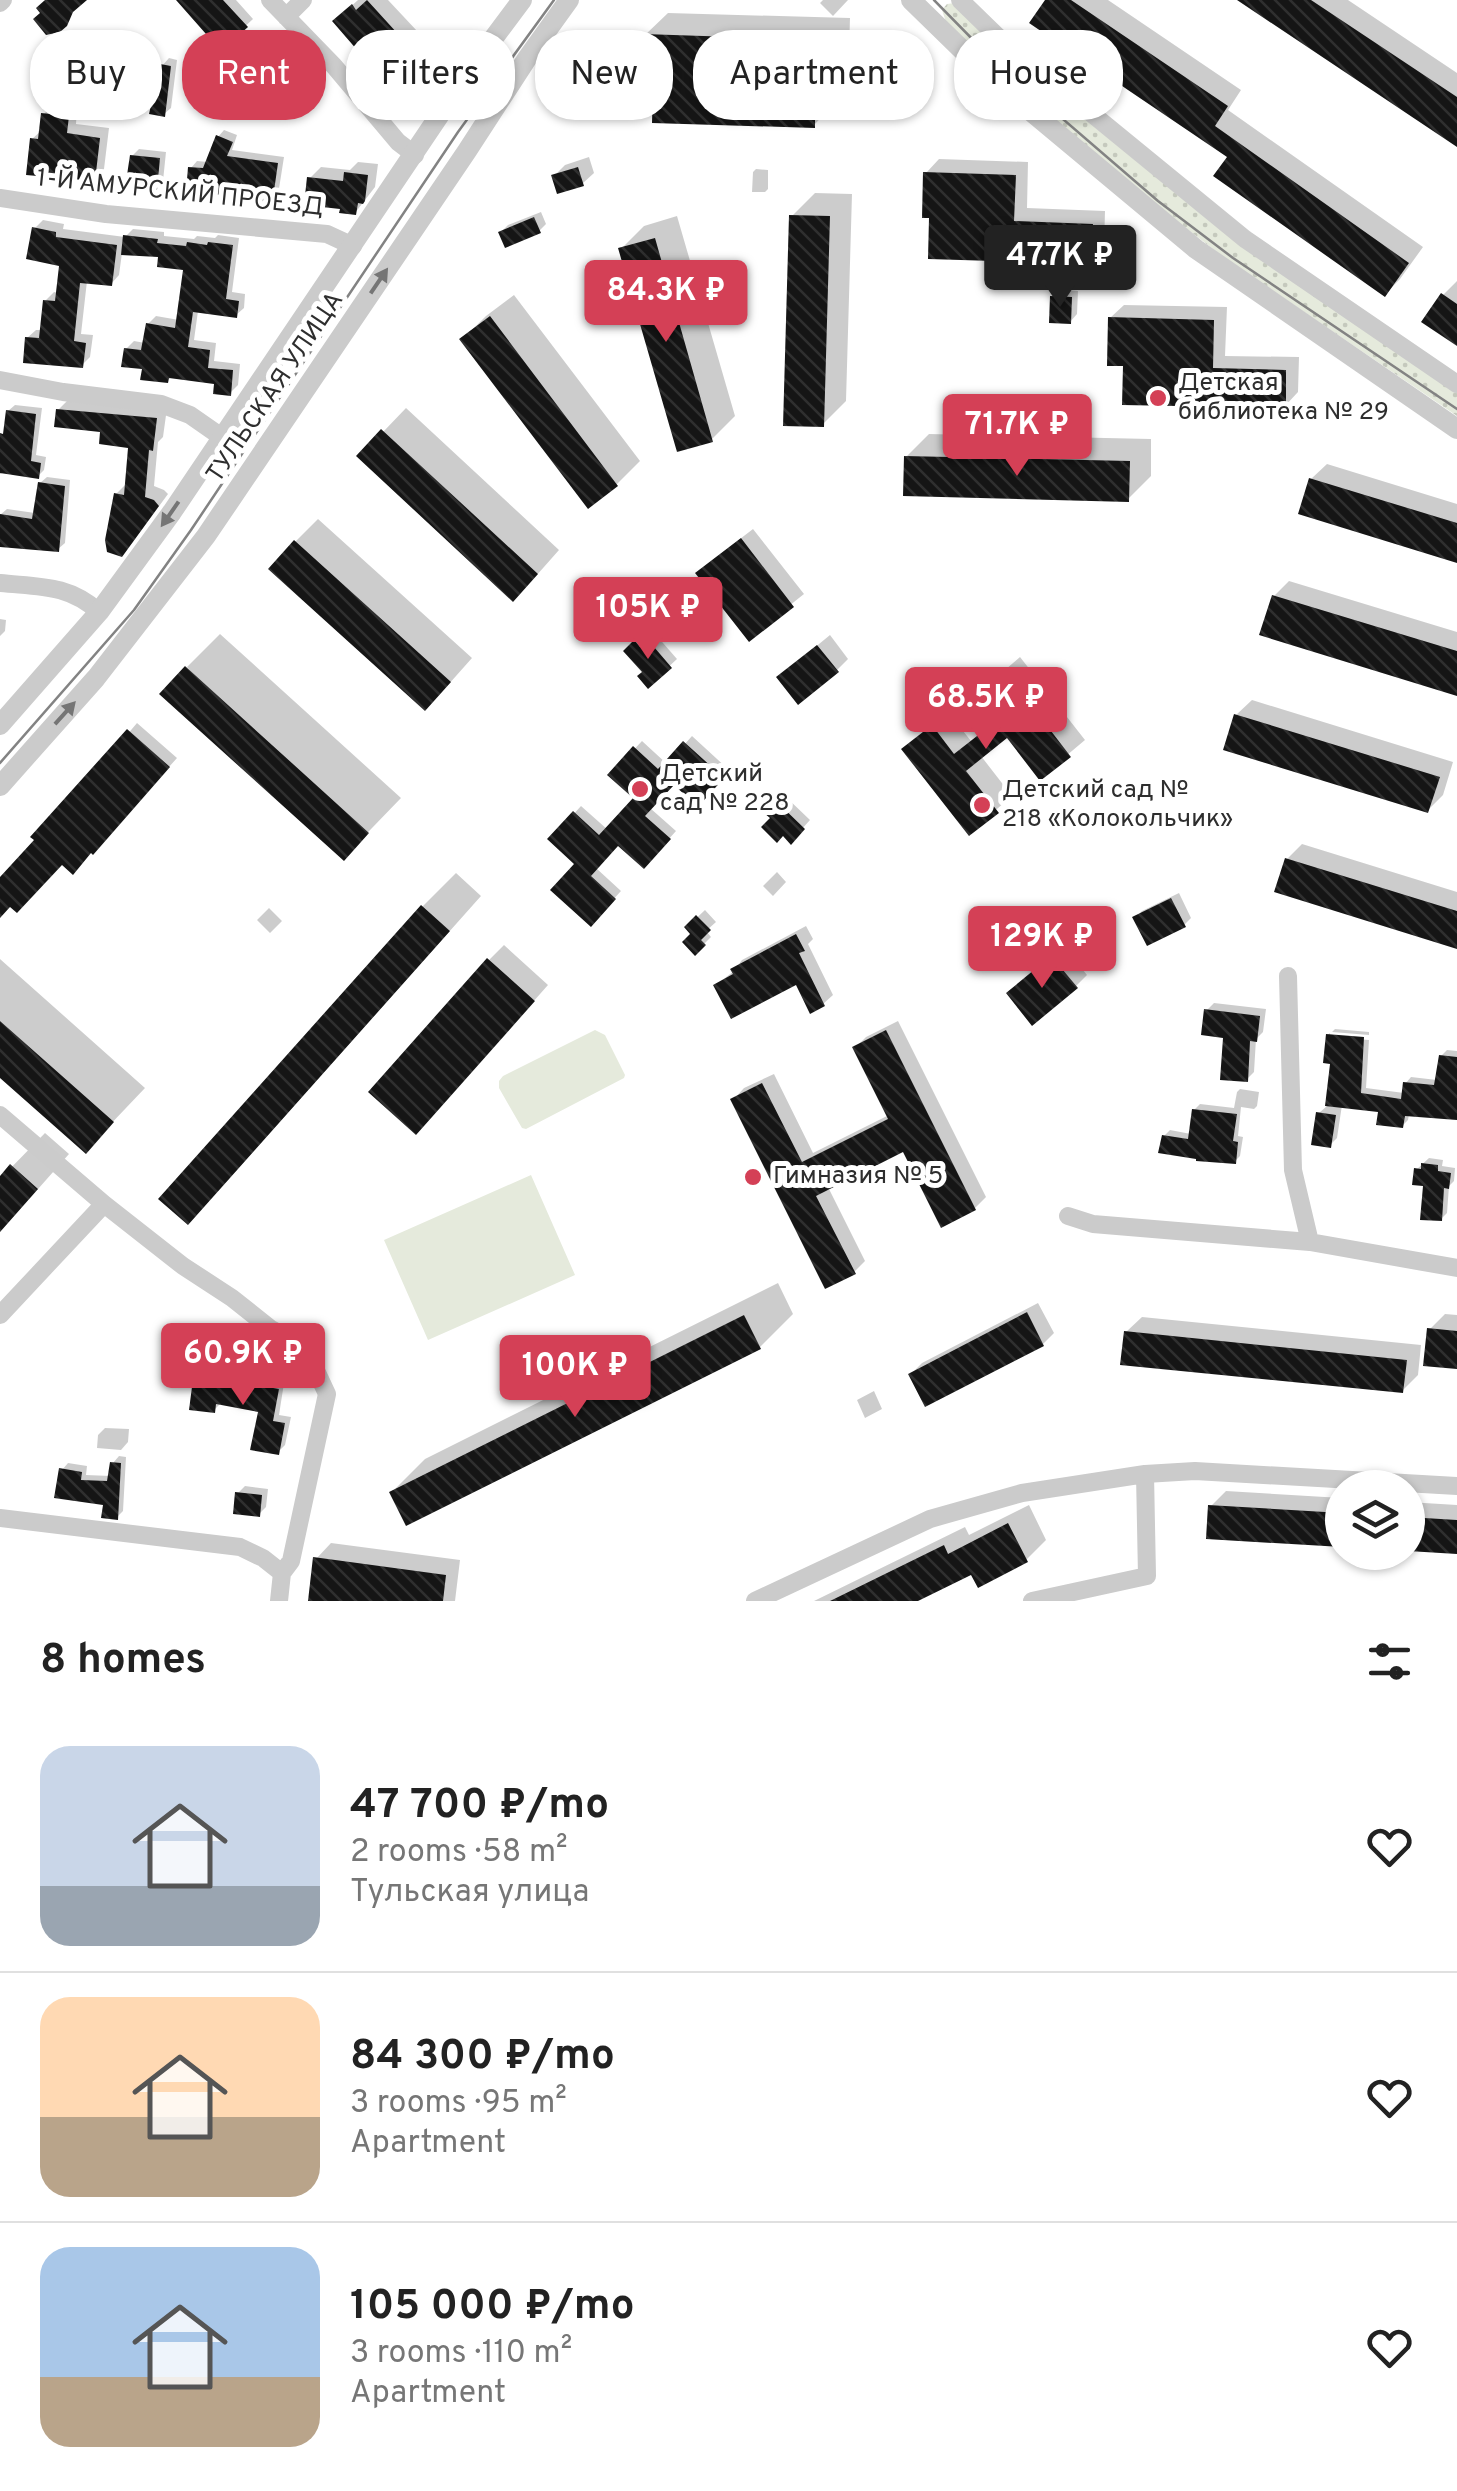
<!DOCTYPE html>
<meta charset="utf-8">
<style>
body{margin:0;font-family:Overpass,sans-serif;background:#f6f6f6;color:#222;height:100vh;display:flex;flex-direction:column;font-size:38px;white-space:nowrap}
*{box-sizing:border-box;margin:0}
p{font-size:32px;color:#767676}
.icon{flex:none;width:55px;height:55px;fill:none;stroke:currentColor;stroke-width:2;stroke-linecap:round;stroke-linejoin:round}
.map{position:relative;height:1601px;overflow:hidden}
.side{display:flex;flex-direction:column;background:#fff;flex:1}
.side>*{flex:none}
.banner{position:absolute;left:30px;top:30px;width:1398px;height:90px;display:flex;gap:20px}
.tools{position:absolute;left:1325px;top:1470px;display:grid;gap:20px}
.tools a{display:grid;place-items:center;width:100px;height:100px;border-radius:50%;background:#fff;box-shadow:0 2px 8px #0004;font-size:50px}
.price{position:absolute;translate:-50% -85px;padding:0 22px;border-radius:10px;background:#d44056;color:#fff;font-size:32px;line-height:65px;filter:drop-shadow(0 2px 5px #0008)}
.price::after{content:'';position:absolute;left:50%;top:60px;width:30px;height:22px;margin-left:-15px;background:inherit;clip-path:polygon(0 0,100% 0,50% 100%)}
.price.current{background:#222;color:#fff}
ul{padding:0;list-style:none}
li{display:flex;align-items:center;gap:30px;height:250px;padding:0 40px}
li+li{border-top:2px solid #e0e0e0}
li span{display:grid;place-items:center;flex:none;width:280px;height:200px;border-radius:30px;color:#555}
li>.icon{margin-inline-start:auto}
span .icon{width:120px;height:120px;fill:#fffc;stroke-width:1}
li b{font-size:42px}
h2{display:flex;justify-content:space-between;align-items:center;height:120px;padding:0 40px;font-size:42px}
.pill{padding:0 35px;border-radius:40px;background:#fff;box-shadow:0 2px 8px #0004;font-size:35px;line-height:90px}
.pill.current{background:#d44056;color:#fff}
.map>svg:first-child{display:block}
</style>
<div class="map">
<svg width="1457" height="1601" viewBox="0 0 1457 1601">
<defs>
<pattern id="grass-dots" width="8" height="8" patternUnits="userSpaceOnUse" patternTransform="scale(2.5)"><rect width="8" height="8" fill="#e5eadc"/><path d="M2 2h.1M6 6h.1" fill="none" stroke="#c5c9bd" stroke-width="1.8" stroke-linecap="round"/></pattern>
<pattern id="building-back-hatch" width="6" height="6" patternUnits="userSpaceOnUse" patternTransform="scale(2.5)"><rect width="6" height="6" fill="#151515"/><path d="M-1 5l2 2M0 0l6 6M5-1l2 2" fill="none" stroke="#2f2f2f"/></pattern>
</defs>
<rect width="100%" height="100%" fill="#fff"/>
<path fill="url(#grass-dots)" d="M955 3 993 41 1457 390V416L1229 261 1154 204 979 54 946 22 942 10 947 4Z"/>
<path fill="#e5eadc" d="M595 1030 605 1035 625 1075 624 1078 526 1129 522 1128 499 1088V1081L503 1076Z
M531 1175 575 1275 428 1340 384 1240Z"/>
<path fill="#0003" d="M180 0H236L253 19 222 48Z
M358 0H388L418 32 389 58 347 10Z
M823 0H848L833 16 820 3Z
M1048 0H1108L1241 90 1228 110 1423 247 1400 279 1385 294 1230 156Z
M1250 0H1348L1457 73V144Z
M668 13 850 18 848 84 836 96V102L814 125 656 81 645 35Z
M169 58 177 60 171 108 164 114 162 66Z
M96 60 110 78 123 67 131 77 95 107 80 72Z
M53 105 77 107 76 124 109 128 104 169 94 178 32 139 42 130 43 115Z
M224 130 237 135 232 150 284 157 278 195 271 202 191 168 197 161 208 162 218 137Z
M139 149 166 152 163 181 156 188 139 174 132 156Z
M589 157 594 173 582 184 554 176 565 165Z
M939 159 1028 162 1027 208 1105 211 1104 248 1090 261 932 216 926 173Z
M358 162 378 164 375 187 355 213 310 178 321 167 350 170Z
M756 169 768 170V189L765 192H752L753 172Z
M815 193 852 194 846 401 823 424 792 216Z
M541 212 546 224 539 231 501 232 508 225Z
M677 216 735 416 712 439 621 249 644 226Z
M43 220 64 224 63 229 125 237 133 229 164 232V236L194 239 197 236 215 238 218 235 239 238 232 292 245 294 244 308 236 315 198 311 194 340 216 343 214 361 240 364 238 385 230 393 217 381 172 376 167 381 144 367 126 349 134 341 145 343 148 324 156 316 179 320 186 267 161 255 122 253 119 275 111 284 87 281 81 334 93 335 90 357 82 365 27 338 36 330H43L45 301 54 292 59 293 62 264 34 229Z
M1457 281V343L1443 295Z
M1060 290 1078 291 1077 314 1070 322 1052 297Z
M514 295 640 461 617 484 588 506 463 339 486 316Z
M1124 305 1227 307 1225 356 1299 357 1298 392 1285 406 1126 364 1110 318Z
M69 399 167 408 163 437 158 442 154 486 164 490 168 494 132 543 121 554 116 494 128 482 131 445 103 430 58 410Z
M15 405 42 408 36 455 46 457 44 470 38 476 5 472 0 474V445L6 431 8 411Z
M406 408 559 550 536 576 360 456Z
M929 434 1151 439V476L1128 499 906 457Z
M1327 464 1457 504V560L1311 479Z
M47 477 70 480 65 543 58 549 0 544V515L7 509 35 513 40 483Z
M318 519 472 658 448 685 295 542Z
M753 529 804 594 749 638 710 562Z
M1289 581 1457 632V693L1274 596Z
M0 619 6 620 5 631 0 636Z
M220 634 401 798 344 857 187 667Z
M643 635 649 642 656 635 677 659 648 686 645 672 626 651Z
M830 635 848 659 837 670 791 667Z
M1020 657 1085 740 1041 777 1008 735 981 756 1012 796 969 833 904 749 948 712 971 741 997 720 977 694Z
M1252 700 1453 762 1443 795 1428 810 1236 715Z
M137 723 177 758 101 843 62 862 0 915V881L38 840Z
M692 736 729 770 698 804 674 782 650 808 676 831 651 859 618 843 596 868 621 891 591 924 578 863 551 839 581 806 608 830 637 798 611 774 642 741 667 764Z
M785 796 810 820 791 841 768 813Z
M1302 844 1457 892V946L1287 859Z
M777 872 786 882 773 896 763 886Z
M456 873 481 896 220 1189 187 1222 162 1199 423 906Z
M1179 893 1191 918 1184 925 1135 918 1142 911Z
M269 908 282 921 270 933 257 920Z
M705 910 716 922 706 931 711 937 695 953 694 934 687 927Z
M806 926 813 939 808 944 833 995 823 1004 797 982 716 985 734 971 742 960Z
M504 945 548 985 431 1117 489 960Z
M1064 947 1087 975 1076 986 1020 983Z
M0 959 145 1088 86 1150 0 1074Z
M1214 1003 1266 1009 1263 1032 1256 1039 1254 1072 1247 1079 1226 1035 1207 1010Z
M898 1021 986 1197 975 1208 904 1149 828 1187 865 1261 854 1272 733 1100 744 1088 774 1074 813 1153 889 1115 855 1048 866 1037Z
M1335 1029 1369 1032V1035L1332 1032Z
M1330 1033V1037L1369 1040 1366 1088 1404 1093 1405 1084 1411 1077 1437 1080 1441 1056 1447 1050 1457 1051V1118L1409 1114 1408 1120 1402 1126 1380 1110 1342 1105 1337 1138 1330 1145 1319 1113 1327 1106 1333 1061 1328 1035Z
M1240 1089 1259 1092 1257 1106 1254 1109 1241 1107 1238 1136 1243 1137 1240 1156 1235 1161 1164 1136 1170 1130 1191 1134 1194 1110 1200 1104 1234 1108 1237 1092Z
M45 1133 69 1154 0 1232V1179Z
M1429 1158 1443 1160 1442 1166 1455 1168 1454 1181 1449 1186 1447 1213 1441 1219 1426 1184 1416 1170Z
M778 1283 793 1314 760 1347 392 1492 425 1459Z
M1038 1303 1054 1333 1043 1344 911 1374 922 1363Z
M1445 1314 1457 1315V1367L1430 1329Z
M1142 1317 1421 1345 1418 1375 1402 1391 1126 1332Z
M202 1373 251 1377 284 1383 279 1415 291 1417 285 1445 278 1452 260 1410 221 1403 214 1410 195 1380Z
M874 1391 882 1409 865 1418 857 1400Z
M105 1428 129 1429 128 1442 121 1450 97 1448 98 1435Z
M119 1456 126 1457 123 1511 117 1517 106 1503 62 1470 68 1463 87 1466 86 1475 111 1476 113 1463Z
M245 1486 268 1489 266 1507 259 1514 238 1493Z
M1226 1491 1342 1498V1545L1209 1537 1211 1506Z
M1408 1502 1457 1505V1552L1408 1549Z
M1029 1505 1046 1540 1026 1560 972 1572 913 1601H814L965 1527 969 1535Z
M331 1543 460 1560 455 1601H310L316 1559Z"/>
<path fill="url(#building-back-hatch)" d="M45 0H87L73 12 67 26 60 32 46 35 33 19 40 13 36 8Z
M176 0H223L248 27 221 51Z
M367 0 408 45 389 61 384 55 371 66 332 21 352 4 356 10Z
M1045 0H1071L1228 106 1215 126 1409 263 1385 297 1213 176 1227 157 1029 23Z
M1237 0H1311L1457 97V147Z
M643 34 829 40 827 109H815V128L652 123 653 83H641Z
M160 64 171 66 165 117 149 114Z
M88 65 102 83 115 72 126 86 95 111 70 79Z
M41 113 69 116 67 133 100 138 95 181 26 175 30 138 38 139Z
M216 135 233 142 227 156 278 163 272 205 247 201 248 197 186 192 188 167 203 168Z
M130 155 160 158 157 190 135 188 136 176 127 175Z
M578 167 584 186 557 194 551 175Z
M344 172 368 175 365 201 363 204 358 203 356 215 339 213 340 209 304 205 307 177 343 181Z
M923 172 1016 175 1014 221 1093 224 1091 264 928 259 929 218H922Z
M789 215 830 216 824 427 783 426Z
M534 217 541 233 505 248 498 232Z
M32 227 56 232V237L117 245 112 286 80 283 74 341 86 343 83 368 23 363 25 337 39 338 43 300 55 301 59 266 26 259Z
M123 235 158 239 157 243 186 246 187 242 207 245 208 242 233 245 226 299 239 301 237 318 193 312 188 347 210 350 208 368 233 370 231 396 213 394 214 384 169 378 168 383 140 380 142 369 121 367 124 348 141 350 146 323 175 328 183 270 157 267 158 257 121 255Z
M655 238 713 442 677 452 618 248Z
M1441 293 1457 304V346L1421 322Z
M1050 296 1072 297 1071 324 1049 323Z
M490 316 618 486 588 509 459 339Z
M1108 317 1214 320 1213 368 1286 370V408L1122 405 1123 366H1107Z
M56 409 157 418 153 451 149 450 145 497 154 500 159 506 122 557 107 552 105 540 114 493 124 495 128 448 99 444 100 432 54 427Z
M6 410 36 414 31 461 41 463 39 479 0 473V433L3 434Z
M381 429 538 574 513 602 356 456Z
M904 456 1130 461 1129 502 903 496Z
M1309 478 1457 523V563L1298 514Z
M38 482 65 486 59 552 0 547V514L32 519Z
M741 538 794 607 749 642 695 573Z
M294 540 451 682 425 711 268 569Z
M1272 595 1457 651V696L1259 635Z
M634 640 640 647 648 640 672 668 648 689 637 676 642 672 623 651Z
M817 645 839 672 798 705 776 677Z
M185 666 369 833 344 861 159 694Z
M1004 670 1071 757 1040 781 1007 738 966 771 999 813 969 836 901 749 932 725 954 754 995 722 974 694Z
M1234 714 1440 777 1428 813 1223 750Z
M127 729 170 767 93 855 91 853 73 875 62 865 17 913 10 907 0 918V877L34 840 30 837Z
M683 741 724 778 698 807 674 785 645 816 671 839 644 869 618 846 591 876 616 899 591 927 550 890 574 864 547 839 573 811 599 835 633 798 607 775 633 746 658 769Z
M776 801 805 829 791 845 783 836 777 843 761 827 770 818 764 813Z
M1285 858 1457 911V949L1274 892Z
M1171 898 1186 927 1147 946 1132 917Z
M421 905 450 931 188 1225 158 1199Z
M696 915 711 930 701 940 706 945 695 956 682 942 690 934 684 927Z
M796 934 805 951 799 953 825 1006 810 1014 796 985 731 1019 713 985 733 974 730 969Z
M1051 956 1078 988 1032 1026 1006 993Z
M487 958 535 1001 416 1135 368 1092Z
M1204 1009 1260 1016 1257 1042 1250 1041 1248 1082 1220 1080 1223 1038 1201 1035Z
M0 1021 114 1122 86 1154 0 1078Z
M886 1030 976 1210 941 1228 903 1152 816 1196 856 1274 825 1289 730 1099 762 1083 802 1162 888 1119 852 1047Z
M1326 1034 1364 1037 1361 1093 1401 1099 1403 1082 1434 1085 1439 1055 1457 1057V1120L1405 1116 1403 1128 1376 1125 1378 1112 1325 1106 1330 1064 1323 1063Z
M1192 1109 1237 1114 1233 1141 1238 1142 1236 1164 1196 1161V1159L1158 1153 1162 1135 1188 1139Z
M1316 1112 1336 1115 1331 1148 1311 1145Z
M1421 1163 1438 1165V1171L1451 1173 1449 1189 1444 1188 1442 1221 1420 1220 1423 1186 1412 1185 1414 1168 1421 1169Z
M10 1164 38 1189 0 1232V1176Z
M1027 1312 1044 1346 925 1407 908 1374Z
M744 1315 761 1349 406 1526 389 1492Z
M1427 1328 1457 1331V1369L1423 1366Z
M1124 1331 1407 1360 1403 1393 1120 1365Z
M193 1379 243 1383 279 1389 273 1421 285 1423 279 1455 250 1450 258 1412 216 1404 215 1413 189 1410Z
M110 1462 121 1463 118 1520 101 1518 103 1505 54 1498 59 1468 82 1472 81 1480 107 1481Z
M235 1492 262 1495 260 1517 233 1514Z
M1208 1505 1342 1513V1547L1206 1539Z
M1408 1517 1457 1520V1554L1408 1551Z
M1008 1523 1028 1562 978 1588 971 1575 918 1601H830L944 1545 948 1554Z
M313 1557 446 1575 443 1601H308Z"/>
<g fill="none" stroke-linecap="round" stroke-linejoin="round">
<path stroke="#cbcbcb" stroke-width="18" d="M270 0 334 66 398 142 415 155
M960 0 997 36 1245 239 1457 384
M0 3 3 0
M286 17 303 0
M0 198 106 214 327 234 353 246
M0 380 63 392 161 404 190 415 223 438
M0 583C39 587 68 584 99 612
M1288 976 1293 1170 1310 1242
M0 1115 104 1204 183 1266 232 1298 271 1329 296 1342 313 1364 327 1394 291 1561 282 1573 279 1601
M1068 1216 1093 1224 1310 1242 1457 1268
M0 1315 104 1204
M0 1518 240 1547 263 1558 282 1573
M755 1601 930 1519 1022 1493 1145 1474 1195 1471 1457 1486
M1032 1601 1147 1576 1145 1474"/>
<path stroke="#cbcbcb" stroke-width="20" d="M911 0 991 78 1196 249 1457 429
M0 725 99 612 172 512 472 67 522 0
M0 786 96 678 206 536 467 151 528 57 569 0"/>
<path stroke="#838383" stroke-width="2.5" d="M934 0 984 51 1158 201 1233 258 1457 409
M0 763 134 610 191 530 458 132 554 0"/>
</g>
<defs><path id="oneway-solid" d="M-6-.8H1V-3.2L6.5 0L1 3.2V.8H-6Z" transform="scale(2.5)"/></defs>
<g fill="#757575">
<use href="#oneway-solid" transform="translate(379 281) rotate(-56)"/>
<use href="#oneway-solid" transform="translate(170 514) rotate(125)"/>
<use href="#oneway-solid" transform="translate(65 713) rotate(-48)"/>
</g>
<g fill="#d44056" stroke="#fff" stroke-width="4">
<circle cx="1158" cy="398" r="10"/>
<circle cx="640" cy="789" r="10"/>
<circle cx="982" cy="805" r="10"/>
<circle cx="753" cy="1177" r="10"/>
</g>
<g text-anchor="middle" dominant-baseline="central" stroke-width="10" stroke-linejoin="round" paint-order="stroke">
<g font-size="25" fill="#2e2e2e" stroke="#fff">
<text transform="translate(180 194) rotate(6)">1-Й АМУРСКИЙ ПРОЕЗД</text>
<text transform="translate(276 388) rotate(-56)">ТУЛЬСКАЯ УЛИЦА</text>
</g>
<g font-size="25" fill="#2e2e2e" stroke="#fff" text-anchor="start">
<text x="1178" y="384">Детская<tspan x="1178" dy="29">библиотека № 29</tspan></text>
<text x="660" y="775">Детский<tspan x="660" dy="29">сад № 228</tspan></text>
<text x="1002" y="791">Детский сад №<tspan x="1002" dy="29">218 «Колокольчик»</tspan></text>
<text x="773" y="1177">Гимназия № 5</text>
</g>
</g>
</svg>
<div class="tools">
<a><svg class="icon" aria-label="layers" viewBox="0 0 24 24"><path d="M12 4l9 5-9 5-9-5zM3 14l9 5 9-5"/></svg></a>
</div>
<b class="price current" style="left:1060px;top:310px">47.7K ₽</b>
<b class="price" style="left:666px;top:345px">84.3K ₽</b>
<b class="price" style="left:1017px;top:479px">71.7K ₽</b>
<b class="price" style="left:648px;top:662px">105K ₽</b>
<b class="price" style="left:986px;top:752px">68.5K ₽</b>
<b class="price" style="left:1042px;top:991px">129K ₽</b>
<b class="price" style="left:243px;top:1408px">60.9K ₽</b>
<b class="price" style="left:575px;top:1420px">100K ₽</b>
<div class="banner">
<a class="pill">Buy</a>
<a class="pill current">Rent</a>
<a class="pill">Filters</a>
<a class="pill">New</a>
<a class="pill">Apartment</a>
<a class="pill">House</a>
</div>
</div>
<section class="side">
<h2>8 homes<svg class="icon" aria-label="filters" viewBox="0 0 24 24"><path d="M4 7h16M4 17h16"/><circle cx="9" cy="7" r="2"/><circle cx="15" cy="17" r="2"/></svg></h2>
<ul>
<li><span style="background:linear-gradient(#c9d6e8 70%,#9aa5b1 0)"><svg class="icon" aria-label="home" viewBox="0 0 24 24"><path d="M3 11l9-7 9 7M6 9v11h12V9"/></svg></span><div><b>47 700 ₽/mo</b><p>2 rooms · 58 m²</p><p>Тульская улица</p></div><svg class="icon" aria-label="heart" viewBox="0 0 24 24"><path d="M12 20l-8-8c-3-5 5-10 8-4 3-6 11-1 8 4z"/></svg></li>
<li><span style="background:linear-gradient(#ffd9b3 60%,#b9a48a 0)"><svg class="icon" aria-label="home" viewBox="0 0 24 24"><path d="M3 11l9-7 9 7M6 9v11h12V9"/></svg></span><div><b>84 300 ₽/mo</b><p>3 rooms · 95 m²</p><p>Apartment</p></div><svg class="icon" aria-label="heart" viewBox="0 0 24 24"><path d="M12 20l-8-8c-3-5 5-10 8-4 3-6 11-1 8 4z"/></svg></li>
<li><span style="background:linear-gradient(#a9c7e8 65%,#b9a48a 0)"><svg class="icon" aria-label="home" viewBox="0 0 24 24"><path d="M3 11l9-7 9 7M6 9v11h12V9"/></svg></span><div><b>105 000 ₽/mo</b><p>3 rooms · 110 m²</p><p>Apartment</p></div><svg class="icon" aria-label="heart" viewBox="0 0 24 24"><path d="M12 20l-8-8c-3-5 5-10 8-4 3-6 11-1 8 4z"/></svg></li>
</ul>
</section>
